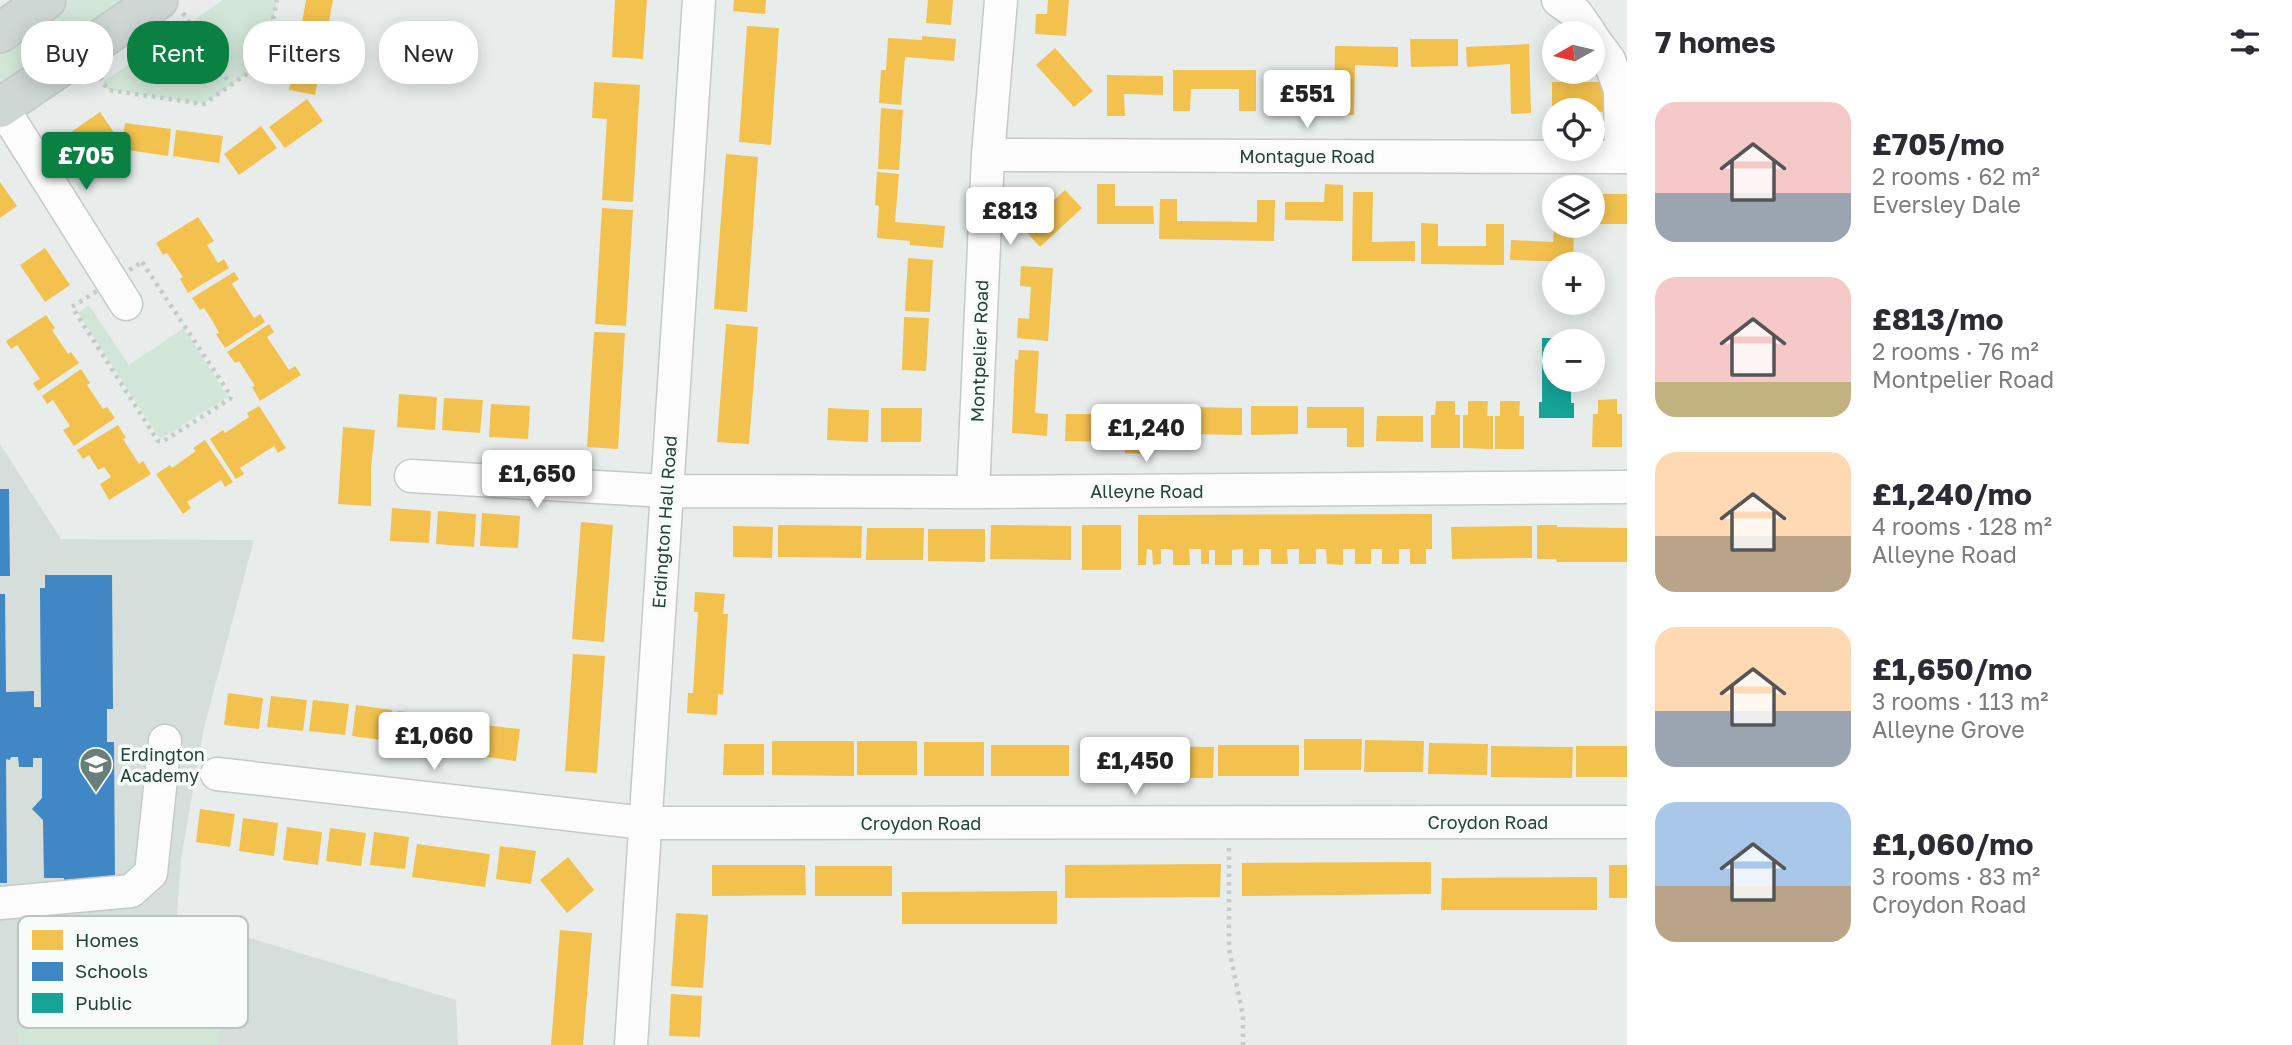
<!DOCTYPE html>
<meta charset="utf-8">
<style>
body{margin:0;font-family:"Golos Text",sans-serif;background:#f7f7f7;color:#2b2b33;height:100vh;display:flex;flex-direction:column;font-size:26px;white-space:nowrap}
*{box-sizing:border-box;margin:0}
p{font-size:23px;color:#7c7c81}
.icon{flex:none;width:38px;height:38px;fill:none;stroke:currentColor;stroke-width:2;stroke-linecap:round;stroke-linejoin:round}
.map{position:relative;flex:1;overflow:hidden}
.side{display:flex;flex-direction:column;background:#fff;width:665px}
.side>*{flex:none}
.hud{position:absolute;left:21px;top:21px;width:665px;height:63px;display:flex;gap:14px}
.needle{width:46px;rotate:262deg}
.controls{position:absolute;left:1542px;top:21px;display:grid;gap:14px}
.controls a{display:grid;place-items:center;width:63px;height:63px;border-radius:50%;background:#fff;box-shadow:0 4px 18px #0003;font-size:35px}
.price{position:absolute;translate:-50% -60px;padding:0 16px;border-radius:7px;background:#fff;color:#222;font-size:23px;line-height:46px;filter:drop-shadow(0 2px 4px #0008)}
.price::after{content:'';position:absolute;left:50%;top:42px;width:21px;height:16px;margin-left:-10px;background:inherit;clip-path:polygon(0 0,100% 0,50% 100%)}
.price.selected{background:#0b8043;color:#fff}
ul{padding:0;list-style:none}
li{display:flex;align-items:center;gap:21px;height:175px;padding:0 28px}
li span{display:grid;place-items:center;flex:none;width:196px;height:140px;border-radius:21px;color:#555}
li>.icon{margin-inline-start:auto}
span .icon{width:84px;height:84px;fill:#fffc;stroke-width:1}
li b{font-size:30px}
h2{display:flex;justify-content:space-between;align-items:center;height:84px;padding:0 28px;font-size:30px}
.pill{padding:0 24px;border-radius:28px;background:#fff;box-shadow:0 4px 18px #0003;font-size:24px;line-height:63px}
.pill.selected{background:#0b8043;color:#fff}
main{display:flex;flex:1;min-height:0}
.map>svg:first-child{display:block}
</style>
<main>
<div class="map">
<svg width="1627" height="1045" viewBox="0 0 1627 1045">
<rect width="100%" height="100%" fill="#e8edeb"/>
<path fill="#d6dedb" d="M0 444 61 539 254 540 204 728 181 859 177 916 456 1000 458 1045H0Z"/>
<path fill="#d1e6d8" d="M69 0H129L0 91V47Z
M223 0H277L264 62 204 104 108 90 103 82Z
M89 305 129 365 184 328 228 397 160 439 78 313Z
M18 964 220 965 219 1045H18Z"/>
<path fill="#f2c14e" d="M306 0H333L325 44 299 39Z
M615 0H647L643 59 612 57Z
M734 0H766L765 14 733 11Z
M928 0H953L951 25 926 23Z
M1048 0H1069L1066 36 1035 34 1036 14H1047Z
M747 26 779 28 771 145 739 142Z
M922 36 956 39 954 61 905 57 901 105 879 103 881 70H886L888 38 922 40Z
M1410 39H1458V66L1411 67Z
M297 44 324 49 315 95 289 90Z
M1529 44 1531 113 1511 114 1510 64 1467 67 1466 47Z
M1335 46 1398 47V67L1355 65 1354 115H1334Z
M1055 48 1093 91 1074 107 1036 65Z
M1173 70H1256V111H1239V89H1191L1190 111H1173Z
M1266 72H1322V112H1304V90H1265Z
M1107 75 1163 76V95L1124 94 1125 116H1107Z
M594 82 640 85 633 202 602 200 607 119 592 118Z
M1552 82H1607V112L1552 110Z
M307 99 323 121 285 148 269 127Z
M881 108 903 110 899 170 878 169Z
M100 112 115 134 77 161 61 139Z
M125 123 171 129 168 156 121 149Z
M261 126 277 148 239 175 224 154Z
M176 130 223 136 219 163 173 156Z
M726 154 758 157 747 312 714 309Z
M877 172 899 174 895 222 945 226 943 248 910 245V241L877 238 879 206 875 205Z
M0 182 17 206 0 218Z
M1097 184H1115V206H1153L1154 224H1097Z
M1325 184 1343 185V221L1285 220V202H1324Z
M1065 190 1082 208 1040 247 1023 228Z
M1353 192H1373L1372 242 1415 241V261H1352Z
M1593 194H1627V224H1593Z
M1160 199H1177V221L1257 222V200H1275L1274 241 1159 239Z
M602 208 633 210 626 326 595 324Z
M198 217 214 241 207 245 218 263 224 259 229 268 188 293 180 279 183 277 167 253 163 255 156 243Z
M1421 223 1438 224V246H1486V224H1504V265L1421 264Z
M1554 226H1574L1573 262 1510 260 1511 240 1553 242Z
M45 248 70 285 45 302 20 265Z
M908 258 933 260 930 312 905 311Z
M1021 266 1053 268 1048 341 1017 338 1018 318 1029 319 1031 287 1020 286Z
M234 272 239 279 232 284 254 318 260 314 265 322 225 348 216 334 219 333 212 320 204 308 200 310 192 298Z
M46 315 55 328 52 330 68 354 71 352 79 363 38 391 33 383 40 379 17 345 11 349 6 341Z
M904 317 929 318 926 371 902 370Z
M269 324 274 332 267 337 289 370 295 366 301 375 260 401 252 387 255 386 239 361 235 363 227 352Z
M726 324 758 327 749 444 717 442Z
M594 332 625 333 618 449 587 447Z
M1019 350 1039 351 1035 413 1048 414 1047 436 1012 433 1015 359 1018 360Z
M81 369 90 383 87 385 103 409 107 407 115 418 74 446 63 430 70 426 53 400 47 404 42 396Z
M399 394 437 397 435 430 397 427Z
M444 398 483 400 480 433 442 430Z
M1617 399V414H1622V447H1592L1593 414H1598V400Z
M1436 401H1455V415H1460V448H1431V415H1435Z
M1468 401H1488L1487 416H1493V449L1463 448V415H1468Z
M1500 401H1520L1519 416H1524V449H1495V416H1500Z
M491 404 530 406 528 439 489 437Z
M259 406 286 448 278 453 274 446 240 468 244 474 236 479 210 439 223 430 225 433 249 417 247 413Z
M1251 406H1298V434L1251 435Z
M1191 407 1242 408V435L1191 434Z
M1307 407H1364V447H1347V428H1307Z
M828 408 869 410 868 442 827 440Z
M881 408H922L921 442H881Z
M1126 413H1182V432L1143 431V454L1125 453Z
M1066 414H1121V442L1065 441Z
M1377 416H1423V442L1376 441Z
M118 425 126 438 123 439 139 464 143 461 151 474 109 500 100 484 111 477 104 467 98 470 89 455 83 459 77 450Z
M343 427 375 430 371 468V506L338 504Z
M205 440 233 482 225 487 221 480 187 502 191 508 183 514 156 474 170 465 172 468 196 451 193 448Z
M392 508 431 511 429 543 390 541Z
M438 511 476 514 474 547 436 544Z
M482 513 520 516 518 548 480 546Z
M1432 514V549H1426V564H1410V549H1399V564H1382V549H1371V564H1355V549H1343V565L1327 564 1326 549H1316V564H1299V549H1287L1288 564H1271V549H1259V565H1243V549L1232 550V565H1215V550H1209V564H1201V549H1189L1190 565H1173V550L1166 549H1161V564L1153 565 1152 550 1147 549 1146 565H1138V515Z
M581 522 613 525 604 642 572 639Z
M778 525 862 526 861 558 778 557Z
M991 525 1071 526V560L990 559Z
M1082 525H1121V570H1082Z
M1537 525H1557V527L1627 528V562H1557L1556 559H1537Z
M733 526 773 527 772 558 733 557Z
M1532 526V558L1452 559 1451 527Z
M867 528H924L923 560H866Z
M928 529H985V562L928 561Z
M695 592 725 594 723 614H728L723 695 718 694 717 715 687 713 688 693H693L698 612H694Z
M573 654 605 656 597 773 565 771Z
M228 693 263 698 259 729 224 725Z
M271 696 307 700 303 731 267 727Z
M313 700 349 704 345 735 309 731Z
M356 705 392 710 388 741 352 736Z
M398 711 434 716 430 747 394 743Z
M440 718 476 722 472 754 436 749Z
M484 725 520 729 516 761 480 756Z
M1304 739H1362L1361 770H1304Z
M1365 740 1424 741 1423 772H1364Z
M772 741H854V776L772 775Z
M857 741H917V775H857Z
M924 742H984V776H924Z
M1429 743 1488 744 1487 775 1428 774Z
M724 744H764V775H723Z
M991 745H1069V776H991Z
M1218 745H1299V776H1218Z
M1132 746 1214 747 1213 778H1132Z
M1491 746 1573 747 1572 778 1491 777Z
M1576 746H1627V777H1576Z
M1085 747H1122L1121 775H1085Z
M200 809 235 814 230 847 196 842Z
M243 818 278 823 274 856 239 851Z
M287 827 322 832 318 865 283 860Z
M330 828 366 833 361 866 326 861Z
M374 832 409 837 405 869 370 865Z
M417 844 490 854 485 887 412 877Z
M500 846 536 851 531 884 496 879Z
M568 857 594 890 567 913 540 880Z
M1431 862V894L1242 896V863Z
M1221 864 1220 897 1065 898V865Z
M712 865H805L806 895 712 896Z
M1609 865H1627V898H1609Z
M815 866H892V896H815Z
M1597 877V910H1441L1442 878Z
M1057 891V924H902V892Z
M676 913 708 915 703 988 671 986Z
M560 930 592 933 583 1045H551Z
M671 994 702 996 700 1037 669 1036Z"/>
<path fill="#3f88c5" d="M0 489H9L10 576H0Z
M45 575H112L113 709H107V742H114L115 880 64 881V878H44L43 820 32 809 42 798V758H33V767H19L18 757H11L10 760 6 759 7 883H0V594H5L6 692 34 691V707H41L40 595V588H45Z"/>
<path fill="#17a398" d="M1542 338H1571V341H1554V380H1571V403H1574V418H1539V402H1542Z"/>
<g fill="none" stroke-linecap="round" stroke-linejoin="round">
<defs>
<path id="minor" d="M1558 0 1576 13 1590 33
M1592 37 1609 60 1620 90 1621 157
M2 107 126 304
M988 155 1627 157
M411 476 666 491 973 492 1627 487
M973 492 988 155 1001 0
M217 774 644 823 1627 822
M0 903 131 891 151 873 165 741
M631 1045 699 0"/>
<path id="major" d="M0 33 46 0
M0 108 158 0"/>
</defs>
<use href="#minor" stroke="#c5cac8" stroke-width="35"/>
<use href="#major" stroke="#c3ccc9" stroke-width="42"/>
<path stroke="#c3ccca" stroke-width="4.5" stroke-dasharray="3.5 5" stroke-linecap="butt" d="M183 13 231 85
M100 77 108 90 204 104 264 62 277 0
M142 262 231 396 230 399 162 442 158 441 72 307Z
M1229 848V949L1243 1016V1045"/>
<use href="#minor" stroke="#fcfcfc" stroke-width="32"/>
<use href="#major" stroke="#cfd7d5" stroke-width="38"/>
</g>
<defs>
<symbol id="school-pin" viewBox="-11 -11 22 30"><path d="M0 17L-7.5 6A9.5 9.5 0 1 1 7.5 6Z" fill="#697e78" stroke="#f7fbf9"/><path d="M0-5L7-2L0 1L-7-2ZM-4 1L0 2.5L4 1V4Q0 6-4 4Z" fill="#fff"/></symbol>
</defs>
<g fill-rule="evenodd">
<use href="#school-pin" x="77" y="745" width="38" height="52"/>
</g>
<g text-anchor="middle" dominant-baseline="central" stroke-width="7" stroke-linejoin="round" paint-order="stroke">
<g font-size="18" fill="#24423a" stroke="#f7fbf9">
<text x="1307" y="156">Montague Road</text>
<text transform="translate(979 351) rotate(-88)">Montpelier Road</text>
<text x="1147" y="491">Alleyne Road</text>
<text transform="translate(664 522) rotate(-86)">Erdington Hall Road</text>
<text x="1488" y="822">Croydon Road</text>
<text x="921" y="823">Croydon Road</text>
</g>
<g font-size="18" fill="#24423a" stroke="#f7fbf9" text-anchor="start">
<text x="120" y="754">Erdington<tspan x="120" dy="21">Academy</tspan></text>
</g>
</g>
<rect x="18" y="916" width="230" height="112" rx="10" fill="#f7fbf9" stroke="#b8c4c0" stroke-width="2"/>
<rect x="32" y="930" width="31" height="20" fill="#f2c14e"/>
<rect x="32" y="962" width="31" height="19" fill="#3f88c5"/>
<rect x="32" y="993" width="31" height="20" fill="#17a398"/>
<g font-size="19" fill="#24423a">
<text x="75" y="947">Homes</text>
<text x="75" y="978">Schools</text>
<text x="75" y="1010">Public</text>
</g>
</svg>
<div class="controls">
<a><svg class="needle" viewBox="-14 -14 28 28"><path d="M0-13l5 13h-10z" fill="#e53935"/><path d="M0 13l5-13h-10z" fill="#7c7c81"/></svg></a>
<a><svg class="icon" aria-label="locate" viewBox="0 0 24 24"><circle cx="12" cy="12" r="6"/><path d="M12 2v4M12 18v4M2 12h4M18 12h4"/></svg></a>
<a><svg class="icon" aria-label="layers" viewBox="0 0 24 24"><path d="M12 4l9 5-9 5-9-5zM3 14l9 5 9-5"/></svg></a>
<a>+</a>
<a>−</a>
</div>
<b class="price" style="left:1307px;top:130px">£551</b>
<b class="price selected" style="left:86px;top:192px">£705</b>
<b class="price" style="left:1010px;top:247px">£813</b>
<b class="price" style="left:1146px;top:464px">£1,240</b>
<b class="price" style="left:537px;top:510px">£1,650</b>
<b class="price" style="left:434px;top:772px">£1,060</b>
<b class="price" style="left:1135px;top:797px">£1,450</b>
<div class="hud">
<a class="pill">Buy</a>
<a class="pill selected">Rent</a>
<a class="pill">Filters</a>
<a class="pill">New</a>
</div>
</div>
<section class="side">
<h2>7 homes<svg class="icon" aria-label="filters" viewBox="0 0 24 24"><path d="M4 7h16M4 17h16"/><circle cx="9" cy="7" r="2"/><circle cx="15" cy="17" r="2"/></svg></h2>
<ul>
<li><span style="background:linear-gradient(#f6c9c9 65%,#9aa5b1 0)"><svg class="icon" aria-label="home" viewBox="0 0 24 24"><path d="M3 11l9-7 9 7M6 9v11h12V9"/></svg></span><div><b>£705/mo</b><p>2 rooms · 62 m²</p><p>Eversley Dale</p></div></li>
<li><span style="background:linear-gradient(#f6c9c9 75%,#c2b280 0)"><svg class="icon" aria-label="home" viewBox="0 0 24 24"><path d="M3 11l9-7 9 7M6 9v11h12V9"/></svg></span><div><b>£813/mo</b><p>2 rooms · 76 m²</p><p>Montpelier Road</p></div></li>
<li><span style="background:linear-gradient(#ffd9b3 60%,#b9a48a 0)"><svg class="icon" aria-label="home" viewBox="0 0 24 24"><path d="M3 11l9-7 9 7M6 9v11h12V9"/></svg></span><div><b>£1,240/mo</b><p>4 rooms · 128 m²</p><p>Alleyne Road</p></div></li>
<li><span style="background:linear-gradient(#ffd9b3 60%,#9aa5b1 0)"><svg class="icon" aria-label="home" viewBox="0 0 24 24"><path d="M3 11l9-7 9 7M6 9v11h12V9"/></svg></span><div><b>£1,650/mo</b><p>3 rooms · 113 m²</p><p>Alleyne Grove</p></div></li>
<li><span style="background:linear-gradient(#a9c7e8 60%,#b9a48a 0)"><svg class="icon" aria-label="home" viewBox="0 0 24 24"><path d="M3 11l9-7 9 7M6 9v11h12V9"/></svg></span><div><b>£1,060/mo</b><p>3 rooms · 83 m²</p><p>Croydon Road</p></div></li>
</ul>
</section>
</main>
